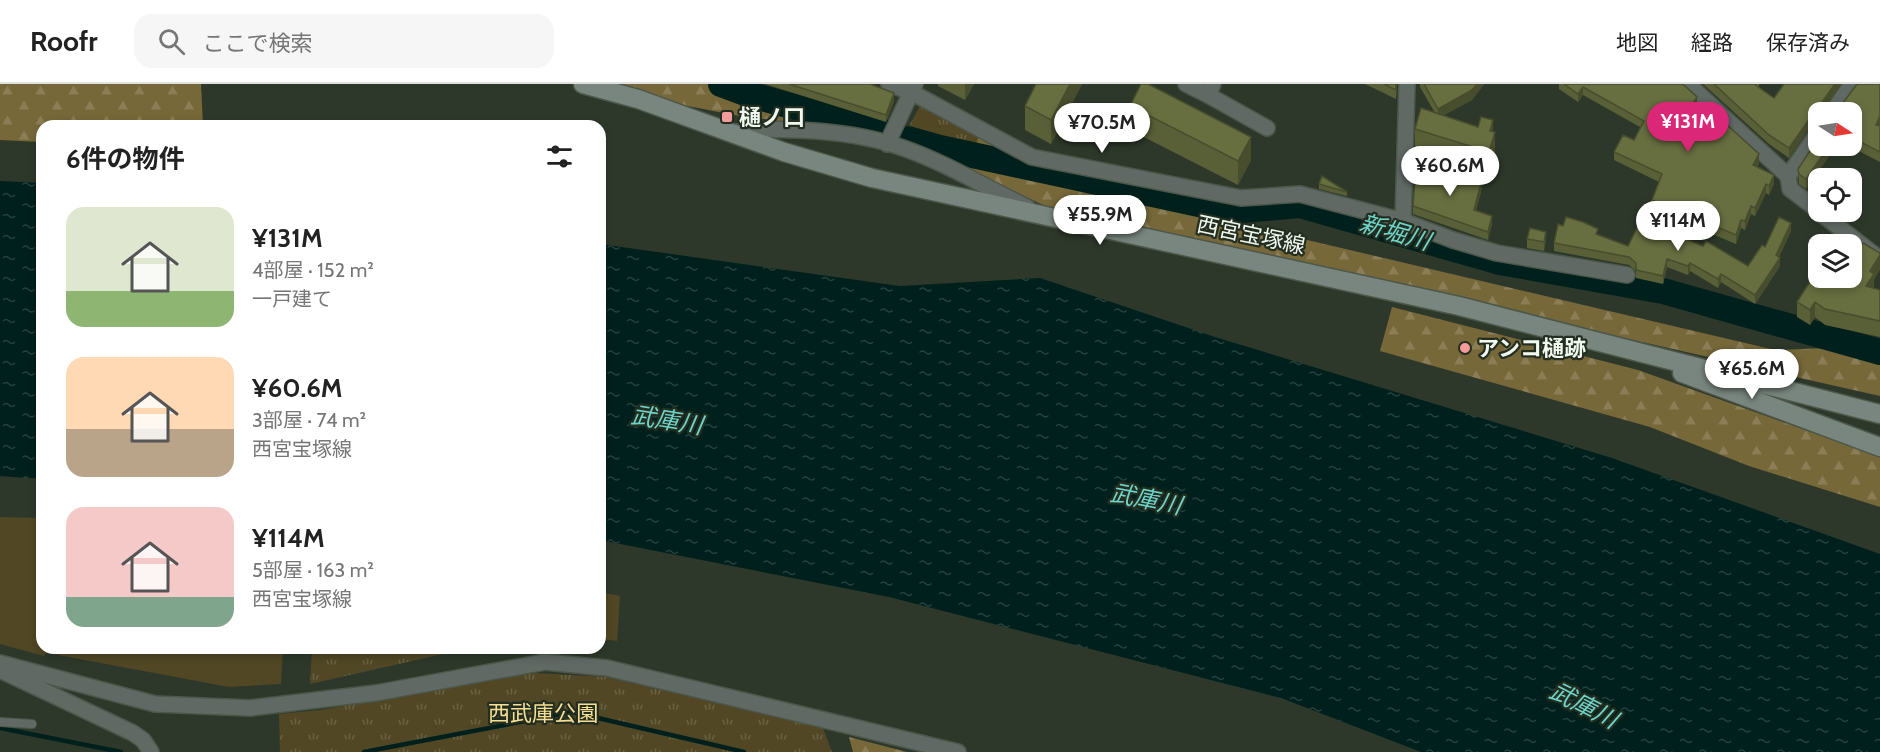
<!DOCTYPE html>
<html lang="ja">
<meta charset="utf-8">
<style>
body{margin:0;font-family:Cabin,"Noto Sans JP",sans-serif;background:#f6f6f6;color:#222;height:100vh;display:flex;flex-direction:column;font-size:22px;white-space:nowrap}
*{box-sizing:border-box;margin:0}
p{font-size:20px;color:#767676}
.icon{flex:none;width:33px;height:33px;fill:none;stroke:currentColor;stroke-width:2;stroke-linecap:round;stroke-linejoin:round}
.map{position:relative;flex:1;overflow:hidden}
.side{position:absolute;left:36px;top:36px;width:570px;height:534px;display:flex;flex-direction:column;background:#fff;border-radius:18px;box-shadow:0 3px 9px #0003}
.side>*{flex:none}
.needle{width:39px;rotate:102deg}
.controls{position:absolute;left:1808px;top:18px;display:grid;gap:12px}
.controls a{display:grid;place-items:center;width:54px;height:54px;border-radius:12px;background:#fff;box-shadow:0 3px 9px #0003;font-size:30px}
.price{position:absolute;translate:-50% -51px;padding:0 14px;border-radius:21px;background:#fff;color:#222;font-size:20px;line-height:39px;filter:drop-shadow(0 2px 3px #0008)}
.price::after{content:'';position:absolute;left:50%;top:36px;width:18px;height:14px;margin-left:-9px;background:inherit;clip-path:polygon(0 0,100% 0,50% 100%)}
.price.current{background:#db2777;color:#fff}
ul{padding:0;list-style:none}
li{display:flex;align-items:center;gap:18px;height:150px;padding:0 30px}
li span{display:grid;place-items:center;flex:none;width:168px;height:120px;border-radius:18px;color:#555}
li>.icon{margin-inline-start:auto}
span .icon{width:72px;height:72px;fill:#fffc;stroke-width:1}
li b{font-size:26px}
h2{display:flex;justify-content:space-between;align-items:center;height:72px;padding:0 30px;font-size:26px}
header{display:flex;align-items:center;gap:36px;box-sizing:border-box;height:84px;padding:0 30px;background:#fff;border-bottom:2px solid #e0e0e0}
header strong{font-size:28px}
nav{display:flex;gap:33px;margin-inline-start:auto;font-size:21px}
.search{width:420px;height:54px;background:#f6f6f6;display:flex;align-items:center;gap:15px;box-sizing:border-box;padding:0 21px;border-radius:18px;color:#767676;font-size:22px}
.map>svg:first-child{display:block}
</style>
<header>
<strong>Roofr</strong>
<div class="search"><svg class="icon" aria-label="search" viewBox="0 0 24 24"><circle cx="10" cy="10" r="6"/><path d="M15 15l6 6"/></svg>ここで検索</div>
<nav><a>地図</a><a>経路</a><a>保存済み</a></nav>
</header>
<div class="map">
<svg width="1880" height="668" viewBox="0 0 1880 668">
<defs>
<pattern id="forest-firs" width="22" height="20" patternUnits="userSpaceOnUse" patternTransform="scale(1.5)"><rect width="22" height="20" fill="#77683a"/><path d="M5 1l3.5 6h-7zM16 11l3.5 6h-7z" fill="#8b7e57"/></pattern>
<pattern id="park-tufts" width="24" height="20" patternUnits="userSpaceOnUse" patternTransform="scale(1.5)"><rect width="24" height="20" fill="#514725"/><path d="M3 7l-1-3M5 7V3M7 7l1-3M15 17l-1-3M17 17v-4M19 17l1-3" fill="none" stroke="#6a6245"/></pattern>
<pattern id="water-ripples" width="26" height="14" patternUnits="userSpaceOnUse" patternTransform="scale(1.5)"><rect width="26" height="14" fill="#00201d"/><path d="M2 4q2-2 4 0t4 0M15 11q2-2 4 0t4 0" fill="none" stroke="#26413e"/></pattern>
</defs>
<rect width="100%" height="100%" fill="#2d382a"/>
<path fill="url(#forest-firs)" d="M0 0H201L203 42H42V58L0 56Z
M616 0H709L825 35 823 43 734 31 683 21Z
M979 52 1048 95 1775 266 1850 263 1880 271V312L1050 124 937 73 939 67 970 74Z
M1392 223 1638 286 1880 373V423L1749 382 1650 343 1380 267Z
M849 653 907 668H853Z"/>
<path fill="url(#park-tufts)" d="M921 20 979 52 973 67 906 48Z
M312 564H453L452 568 310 600Z
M534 589 606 593 823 644 832 668H280L279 630 321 626Z"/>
<path fill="#514725" d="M0 433 42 434V564H50L44 572 0 560Z
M600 508 620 512 617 557 600 555Z
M59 564H283L281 600 229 603 58 571Z"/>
<path fill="url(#water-ripples)" d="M0 97 42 99V395L0 392Z
M600 160 900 202 1040 194 1215 253 1612 374 1880 470V668H1421L1281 614 889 513 600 456Z"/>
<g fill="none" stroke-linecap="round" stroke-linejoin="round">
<path stroke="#00201d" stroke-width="4.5" d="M0 644 121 668
M364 668 572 628 744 668"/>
<path stroke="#00201d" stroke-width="26" d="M721 0 748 10 881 47
M908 55 940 64 1231 127 1300 121 1500 178 1663 207 1880 268"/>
<defs>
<path id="lane" d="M0 638 32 640"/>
<path id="street" d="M889 0 911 8 1032 73 1241 114 1300 110 1403 137 1453 156 1497 169 1627 191
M1186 0 1208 11
M1213 0 1208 11 1267 44
M1688 0 1788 92 1790 105 1818 126
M1832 28 1852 0
M731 49C779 41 857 47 903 64 944 78 987 104 1027 123
M887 60 915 0
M1788 92 1818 49
M1819 128 1880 175
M1403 137 1407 0
M0 579 155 620 250 624 376 609 545 578 607 584 958 668
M0 586 133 649 143 656 151 668"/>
<path id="secondary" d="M583 0 638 15 784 68 872 94 1459 222 1880 330
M1682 289 1880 363"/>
</defs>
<use href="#lane" stroke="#4c574a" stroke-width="10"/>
<use href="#street" stroke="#4c574a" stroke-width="18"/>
<use href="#secondary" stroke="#4c574a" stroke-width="21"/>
<use href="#lane" stroke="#616965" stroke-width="8"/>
<use href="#street" stroke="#616965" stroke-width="15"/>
<use href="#secondary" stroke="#79867f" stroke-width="18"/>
</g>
<path fill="#595f37" d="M765 0H870L894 17 886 38Z
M938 0H974L965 16 938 2Z
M1082 0 1051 60 1025 46V22Z
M1365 0H1397L1396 15Z
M1420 0H1484L1472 16 1444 31 1493 48 1495 71 1489 91 1415 68V45L1435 29 1420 3Z
M1559 0H1682L1697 21 1696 23 1759 79 1757 83 1774 100 1769 111 1766 109 1755 132 1751 130 1745 146 1741 144 1736 160 1652 125V116L1659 98 1614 76V68L1634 56 1640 43 1583 11 1578 18 1559 5Z
M1703 0H1759V3L1774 14 1784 0H1842L1825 24 1826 26 1837 27 1880 0V78L1849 62H1851V28H1818L1810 43 1789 74 1769 60Z
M1130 22 1251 76 1238 101 1130 46Z
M1818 62H1836L1806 105 1799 100 1798 85Z
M1319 100 1347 108V112L1319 105Z
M1482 104 1476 127 1492 140 1488 156 1413 130V122Z
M1563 142 1598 151 1628 162 1670 154 1682 157 1748 182 1765 163 1791 147 1779 173 1780 182 1755 220 1721 198 1718 204 1690 187 1688 191 1667 183 1663 200 1636 194V187L1629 181 1554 167V159Z
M1527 155 1546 156 1544 167 1527 164Z
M1874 196V204L1880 206V253L1825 241 1815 233 1810 241 1797 233V218Z"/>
<path fill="#484d2d" d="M965 0H974L965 16Z
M1070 0H1082L1051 60V36Z
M1477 0H1484L1472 16 1438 34V25Z
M1835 0H1842L1822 28V18Z
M1583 3V11L1578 18V10Z
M894 9V17L886 38V31Z
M1697 13V21L1692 30V21Z
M1818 30V40L1810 43 1789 74V64L1810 34Z
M1880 32V42L1876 41Z
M1493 36V54L1495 48V71L1489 91 1490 47Z
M1251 53V76L1238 101V77Z
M1829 62H1836L1806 105V95Z
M1759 70V79L1753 90V81Z
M1774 91V100L1769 111V102Z
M1482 95V104L1474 135V126Z
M1766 100V109L1755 132V124Z
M1751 122V130L1745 146V137Z
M1492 132V140L1488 156V148Z
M1741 136V144L1736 160V151Z
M1791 139V147L1776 179V171Z
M1546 148V156L1544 167V158Z
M1880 171V186L1874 196V205L1866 202 1870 187Z
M1780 174V182L1755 220V211Z
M1667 175V183L1663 200V192Z
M1690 179V187L1688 191V182Z
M1721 190V198L1718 204V195Z
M1815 218V233L1810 241V226Z"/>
<path fill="#676e40" stroke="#484d2d" stroke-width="1.5" d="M789 0H870L894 9 886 31Z
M1036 0H1070L1051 36 1025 22Z
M1141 0H1148L1251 53 1238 77 1130 22Z
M1384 0H1396V6Z
M1424 0H1477L1472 6 1438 25Z
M1564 0H1682L1685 2 1697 13 1692 21 1710 31 1713 28 1759 70 1753 81 1774 91 1769 102 1766 100 1755 124 1751 122 1745 137 1741 136 1736 151 1652 116 1662 90 1614 68 1623 51 1634 56 1644 37 1583 3 1578 10Z
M1714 0H1754L1774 14 1784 0H1835L1822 18 1826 26 1837 27 1857 0H1880V32L1876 41 1880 42V68L1851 53V28H1818V30L1810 34 1789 64 1769 51Z
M1421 24 1478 43 1481 33 1493 36 1490 47 1495 48 1489 68 1415 45Z
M1818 55V62H1829L1806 95 1799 90 1798 85Z
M1416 82 1482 95 1474 126 1492 132 1488 148 1413 122Z
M1322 92 1347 108 1319 100Z
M1566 133 1583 138 1598 145 1596 150 1628 162 1640 138 1670 154 1672 152 1682 157 1684 154 1703 162 1706 157 1748 182 1762 161 1765 163 1779 133 1791 139 1776 171 1780 174 1755 211 1721 190 1718 195 1690 179 1688 182 1667 175 1663 192 1636 186V179L1629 173 1554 159 1558 140 1563 142Z
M1530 144 1546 148 1544 158 1527 155Z
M1836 156 1843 160H1833Z
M1863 159 1880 169V171L1870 187 1874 190 1866 202 1880 206V237L1825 225 1815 218 1810 226 1797 218 1818 185V194H1851V165L1857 168Z"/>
<g fill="#f59b99" stroke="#232e20" stroke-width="2">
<rect x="721" y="27" width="12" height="12" rx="3"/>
<circle cx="1465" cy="264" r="6"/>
</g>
<g text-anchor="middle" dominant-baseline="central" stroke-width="4.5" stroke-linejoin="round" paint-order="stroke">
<g font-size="22" font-weight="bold" fill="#f0f8ef" stroke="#232e20" text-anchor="start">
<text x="739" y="33">樋ノ口</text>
<text x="1477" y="264">アンコ樋跡</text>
</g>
<g font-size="22" fill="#f0f8ef" stroke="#232e20">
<text transform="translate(1251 151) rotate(12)">西宮宝塚線</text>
</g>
<g font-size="22" fill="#f6de93" stroke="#232e20">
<text x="543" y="629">西武庫公園</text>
</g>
<g font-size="24" font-style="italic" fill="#6dd4ca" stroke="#232e20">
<text transform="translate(1395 148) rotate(16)">新堀川</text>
<text transform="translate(667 336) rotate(9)">武庫川</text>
<text transform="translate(1146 415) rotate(11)">武庫川</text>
<text transform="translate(1584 621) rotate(27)">武庫川</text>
</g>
</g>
</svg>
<div class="controls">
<a><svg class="needle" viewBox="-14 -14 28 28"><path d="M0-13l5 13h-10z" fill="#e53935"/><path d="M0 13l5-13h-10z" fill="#767676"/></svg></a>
<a><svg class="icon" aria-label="locate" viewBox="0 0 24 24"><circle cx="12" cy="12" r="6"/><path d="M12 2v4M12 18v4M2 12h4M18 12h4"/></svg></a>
<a><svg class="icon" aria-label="layers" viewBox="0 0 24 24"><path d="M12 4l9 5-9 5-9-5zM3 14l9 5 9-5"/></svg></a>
</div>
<b class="price current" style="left:1688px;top:69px">¥131M</b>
<b class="price" style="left:1102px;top:70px">¥70.5M</b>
<b class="price" style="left:1450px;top:113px">¥60.6M</b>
<b class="price" style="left:1100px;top:162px">¥55.9M</b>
<b class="price" style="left:1678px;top:168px">¥114M</b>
<b class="price" style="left:1752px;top:316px">¥65.6M</b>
<section class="side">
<h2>6件の物件<svg class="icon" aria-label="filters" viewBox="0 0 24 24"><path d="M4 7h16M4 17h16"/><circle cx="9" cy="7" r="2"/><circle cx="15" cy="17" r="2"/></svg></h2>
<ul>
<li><span style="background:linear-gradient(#dfe7d0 70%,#8fb573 0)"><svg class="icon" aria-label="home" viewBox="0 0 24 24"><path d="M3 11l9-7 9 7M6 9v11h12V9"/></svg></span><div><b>¥131M</b><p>4部屋 · 152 m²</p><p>一戸建て</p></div></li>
<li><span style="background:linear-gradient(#ffd9b3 60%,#b9a48a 0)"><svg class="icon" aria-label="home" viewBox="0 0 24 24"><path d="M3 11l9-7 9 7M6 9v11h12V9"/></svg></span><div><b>¥60.6M</b><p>3部屋 · 74 m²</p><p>西宮宝塚線</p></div></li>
<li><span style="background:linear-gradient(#f6c9c9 75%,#7fa58c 0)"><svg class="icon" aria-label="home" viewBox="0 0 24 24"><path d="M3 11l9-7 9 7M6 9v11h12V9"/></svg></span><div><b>¥114M</b><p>5部屋 · 163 m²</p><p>西宮宝塚線</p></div></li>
</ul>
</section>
</div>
